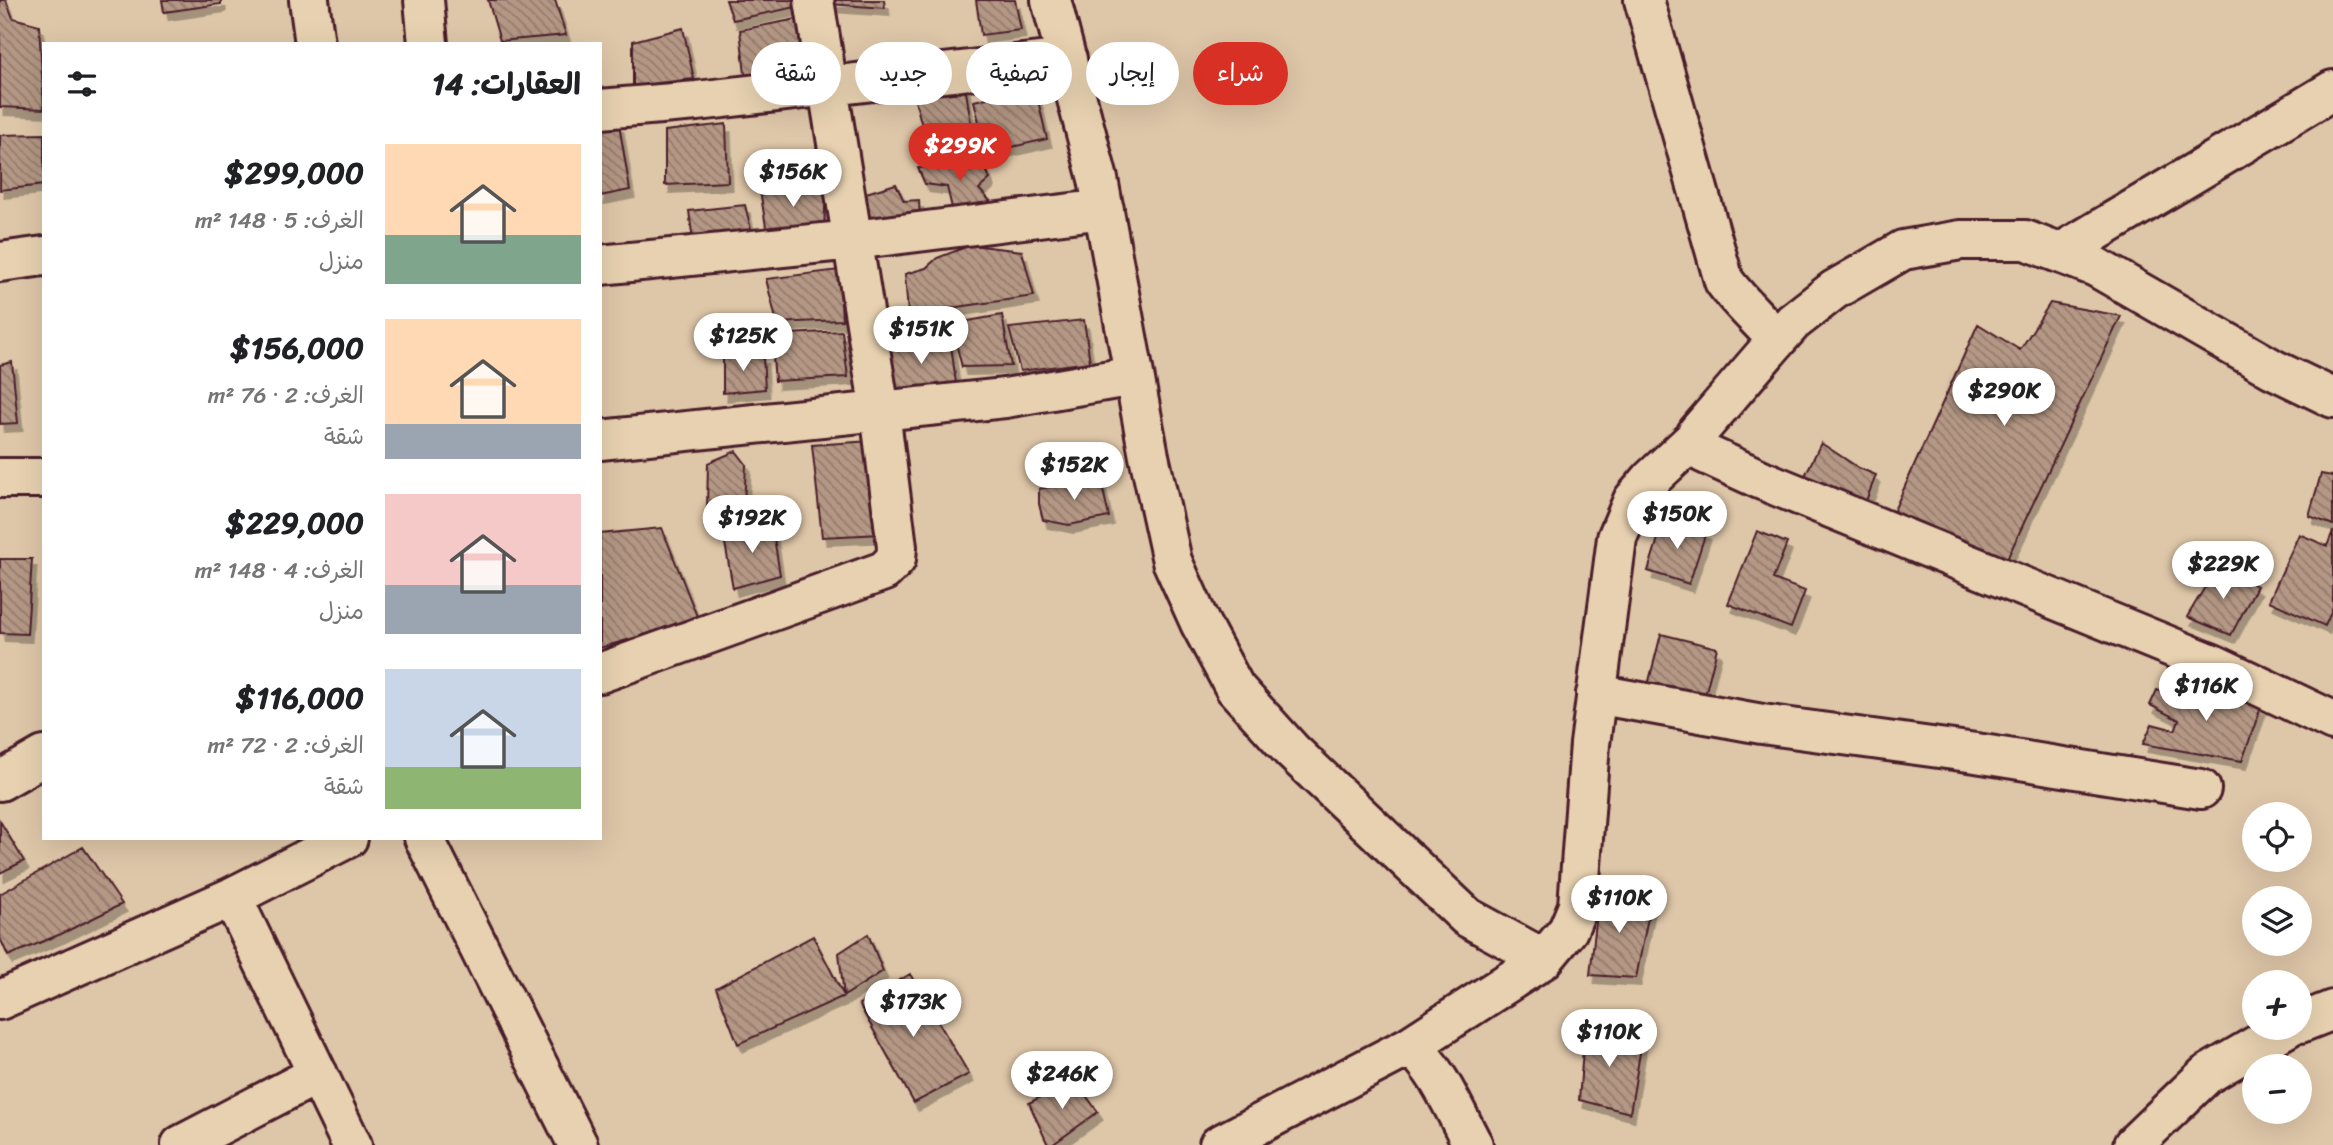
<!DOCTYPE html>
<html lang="ar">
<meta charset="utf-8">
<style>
body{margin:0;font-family:Sriracha,"Playpen Sans Arabic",sans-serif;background:#f6f6f6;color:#202124;direction:rtl;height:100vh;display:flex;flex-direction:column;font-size:26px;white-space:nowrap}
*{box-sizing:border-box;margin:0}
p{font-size:23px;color:#757577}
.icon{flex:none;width:38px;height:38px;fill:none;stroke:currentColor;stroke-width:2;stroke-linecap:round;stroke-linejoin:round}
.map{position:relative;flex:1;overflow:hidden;direction:ltr}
.details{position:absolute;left:42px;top:42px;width:560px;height:798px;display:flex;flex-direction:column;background:#fff;border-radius:0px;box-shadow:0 7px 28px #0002;direction:rtl}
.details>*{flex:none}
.top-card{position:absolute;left:623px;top:42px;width:665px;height:63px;direction:rtl;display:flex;gap:14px}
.controls{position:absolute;left:2242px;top:802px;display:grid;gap:14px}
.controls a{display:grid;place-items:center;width:70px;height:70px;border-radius:50%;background:#fff;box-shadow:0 7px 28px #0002;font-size:35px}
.price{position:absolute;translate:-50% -60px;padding:0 16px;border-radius:24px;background:#fff;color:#222;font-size:23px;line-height:46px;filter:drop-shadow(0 2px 4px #0008)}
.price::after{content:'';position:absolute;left:50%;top:42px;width:21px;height:16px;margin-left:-10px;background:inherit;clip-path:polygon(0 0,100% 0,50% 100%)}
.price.on{background:#d93025;color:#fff}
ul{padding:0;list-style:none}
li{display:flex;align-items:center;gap:21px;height:175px;padding:0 21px}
li span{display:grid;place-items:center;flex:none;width:196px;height:140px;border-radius:0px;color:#555}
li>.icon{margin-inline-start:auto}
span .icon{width:84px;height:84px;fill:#fffc;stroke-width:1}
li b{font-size:30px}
h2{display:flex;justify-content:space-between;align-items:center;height:84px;padding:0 21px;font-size:30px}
.tag{padding:0 24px;border-radius:32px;background:#fff;box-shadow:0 7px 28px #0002;font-size:24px;line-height:63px}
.tag.on{background:#d93025;color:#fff}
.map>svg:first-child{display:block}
</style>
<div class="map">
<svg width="2333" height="1145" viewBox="0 0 2333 1145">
<defs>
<pattern id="building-back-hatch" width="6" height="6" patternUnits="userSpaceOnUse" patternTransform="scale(1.75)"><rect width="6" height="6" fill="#b49784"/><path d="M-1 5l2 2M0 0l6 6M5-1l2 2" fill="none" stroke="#947b6c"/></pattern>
<filter id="shadow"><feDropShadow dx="4.5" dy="8" stdDeviation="0" flood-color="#0004"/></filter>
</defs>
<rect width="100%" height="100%" fill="#dec6a8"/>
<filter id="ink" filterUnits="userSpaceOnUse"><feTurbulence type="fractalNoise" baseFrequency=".0143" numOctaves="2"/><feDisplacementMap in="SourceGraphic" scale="14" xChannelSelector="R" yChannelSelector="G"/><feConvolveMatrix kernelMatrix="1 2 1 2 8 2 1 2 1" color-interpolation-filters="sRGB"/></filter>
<g filter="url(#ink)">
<path fill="url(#building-back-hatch)" stroke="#4a1f2b" stroke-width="2" filter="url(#shadow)" d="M0 0H6L13 18 39 25 44 109 0 107Z
M162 0H221V4L164 12Z
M488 0H555L566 35 500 41Z
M726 0H795L796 7 733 20Z
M828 0H884L885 8 829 4Z
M976 0H1015L1021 30 981 35Z
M802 18 810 75 746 83 740 30Z
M683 28 694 79 633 86V41Z
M965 85 973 136 928 148 915 100Z
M1035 87 1047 139 986 153 974 101Z
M619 124 630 190 600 196V127Z
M726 124 728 182 665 185V131Z
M44 134V185L0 190V135Z
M983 162 990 179 979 189 994 205 952 208 947 187 925 184 918 168Z
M759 184 826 185 824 231 768 239Z
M896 184 904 201 919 200 920 219 870 224 866 193Z
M745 205 753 237 693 241 689 211Z
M971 245 1022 251 1034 296 908 314 905 274 926 268 937 258Z
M839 270 842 320 777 323 766 279Z
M2050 303 2121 316 2007 559 1892 515 1978 324 2020 350Z
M1002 315 1011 366 962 367 951 324Z
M1084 320 1090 362 1020 371 1009 328Z
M842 331 848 377 775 381 771 335Z
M950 337 956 383 892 393 885 351Z
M723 355 763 356 765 389 723 393Z
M12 362 18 423 0 424V365Z
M871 441 882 534 822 537 812 445Z
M1821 443 1859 468 1876 475 1859 519 1796 494Z
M736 451 746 464 744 506 707 510 708 463Z
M2321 474 2333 476V525L2309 516Z
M1100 476 1109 517 1069 525 1043 520 1039 504V489Z
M1664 519 1706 532 1689 584 1648 571Z
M772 525 780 575 733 588 723 532Z
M662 528 698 619 600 648V534Z
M1757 531 1787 543 1773 579 1805 591 1791 628 1728 604Z
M2333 531V608L2325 626 2269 601 2299 534 2327 546Z
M0 559H32L27 634 0 633Z
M2217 567 2257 586 2231 635 2187 617Z
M1661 634 1717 648 1703 703 1647 689Z
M2202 682 2261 707 2242 761 2143 744 2152 724 2175 730 2179 720 2150 705 2157 690 2192 701Z
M0 821 24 861 0 873Z
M83 847 122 904 61 934 8 956 0 938V894Z
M1599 895 1652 897 1636 978 1590 975Z
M868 934 883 971 844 996 839 953Z
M813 936 844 996 738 1044 716 988Z
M910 974 969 1074 914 1103 859 1004Z
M1585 1025 1642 1041 1630 1113 1579 1100Z
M1074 1079 1098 1112 1052 1145H1048L1029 1103Z"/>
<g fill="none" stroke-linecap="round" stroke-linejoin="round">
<defs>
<path id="minor" d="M309 0 315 44
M424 0 428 44
M1051 0 1098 179 1149 456 1172 561 1200 623 1235 688 1292 751 1467 917 1544 959
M1644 0 1724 281C1740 303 1760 320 1777 340L1793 322 1834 290 1903 250 1961 240H2025L2096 267 2273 369 2333 398
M600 109 697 101 1067 59
M2060 253 2333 90
M0 262 44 256
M600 265 853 240 1104 209
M1777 340 1697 433 1695 444 1703 453 1762 480 2213 664 2333 721
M600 440 1005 398 1134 376
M0 478H44
M600 673 884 571 896 559 897 547 880 411 814 0
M1596 694 1762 724 1976 753 2201 789
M0 781 44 756
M424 838 578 1145
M232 897 352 1145
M0 1000 232 897 348 838
M2300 1023 2333 1010
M1410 1046 1544 959 1568 930 1578 906 1590 744 1617 538 1633 500 1651 479 1694 439
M181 1145 318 1074
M1219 1145 1410 1046C1438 1068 1456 1114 1473 1145
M2133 1145 2206 1075 2288 1027"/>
</defs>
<use href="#minor" stroke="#4a1f2b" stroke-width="44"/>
<use href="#minor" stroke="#e7d1b0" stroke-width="38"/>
</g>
</g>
</svg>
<div class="controls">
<a><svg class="icon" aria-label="locate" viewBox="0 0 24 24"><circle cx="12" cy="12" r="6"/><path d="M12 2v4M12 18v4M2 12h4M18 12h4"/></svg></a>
<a><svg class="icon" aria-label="layers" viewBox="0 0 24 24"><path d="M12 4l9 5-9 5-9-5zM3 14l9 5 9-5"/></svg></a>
<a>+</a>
<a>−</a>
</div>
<b class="price on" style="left:960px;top:183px">$299K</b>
<b class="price" style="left:793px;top:209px">$156K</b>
<b class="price" style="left:921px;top:366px">$151K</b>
<b class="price" style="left:743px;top:373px">$125K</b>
<b class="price" style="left:2004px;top:428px">$290K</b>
<b class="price" style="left:1074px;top:502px">$152K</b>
<b class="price" style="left:1677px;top:551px">$150K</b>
<b class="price" style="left:752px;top:555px">$192K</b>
<b class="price" style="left:2223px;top:601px">$229K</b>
<b class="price" style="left:2206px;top:723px">$116K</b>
<b class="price" style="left:1619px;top:935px">$110K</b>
<b class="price" style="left:913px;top:1039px">$173K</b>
<b class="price" style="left:1609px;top:1069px">$110K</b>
<b class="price" style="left:1062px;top:1111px">$246K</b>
<div class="top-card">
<a class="tag on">شراء</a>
<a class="tag">إيجار</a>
<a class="tag">تصفية</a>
<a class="tag">جديد</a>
<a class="tag">شقة</a>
</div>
<section class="details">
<h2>العقارات: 14<svg class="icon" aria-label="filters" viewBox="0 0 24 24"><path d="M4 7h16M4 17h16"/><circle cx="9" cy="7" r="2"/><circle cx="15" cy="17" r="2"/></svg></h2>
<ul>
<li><span style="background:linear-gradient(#ffd9b3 65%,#7fa58c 0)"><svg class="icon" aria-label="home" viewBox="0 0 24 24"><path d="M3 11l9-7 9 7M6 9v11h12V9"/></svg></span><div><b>$299,000</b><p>الغرف: 5 · 148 m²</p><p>منزل</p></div></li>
<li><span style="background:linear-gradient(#ffd9b3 75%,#9aa5b1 0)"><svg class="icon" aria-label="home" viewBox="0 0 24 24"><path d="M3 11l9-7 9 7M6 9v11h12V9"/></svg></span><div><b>$156,000</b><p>الغرف: 2 · 76 m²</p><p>شقة</p></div></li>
<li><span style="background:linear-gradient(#f6c9c9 65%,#9aa5b1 0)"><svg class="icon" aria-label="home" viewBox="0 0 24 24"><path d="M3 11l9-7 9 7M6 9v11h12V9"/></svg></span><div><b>$229,000</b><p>الغرف: 4 · 148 m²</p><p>منزل</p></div></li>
<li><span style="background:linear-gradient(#c9d6e8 70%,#8fb573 0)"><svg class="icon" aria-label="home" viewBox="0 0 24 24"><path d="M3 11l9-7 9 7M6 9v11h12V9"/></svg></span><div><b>$116,000</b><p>الغرف: 2 · 72 m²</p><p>شقة</p></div></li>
</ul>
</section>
</div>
